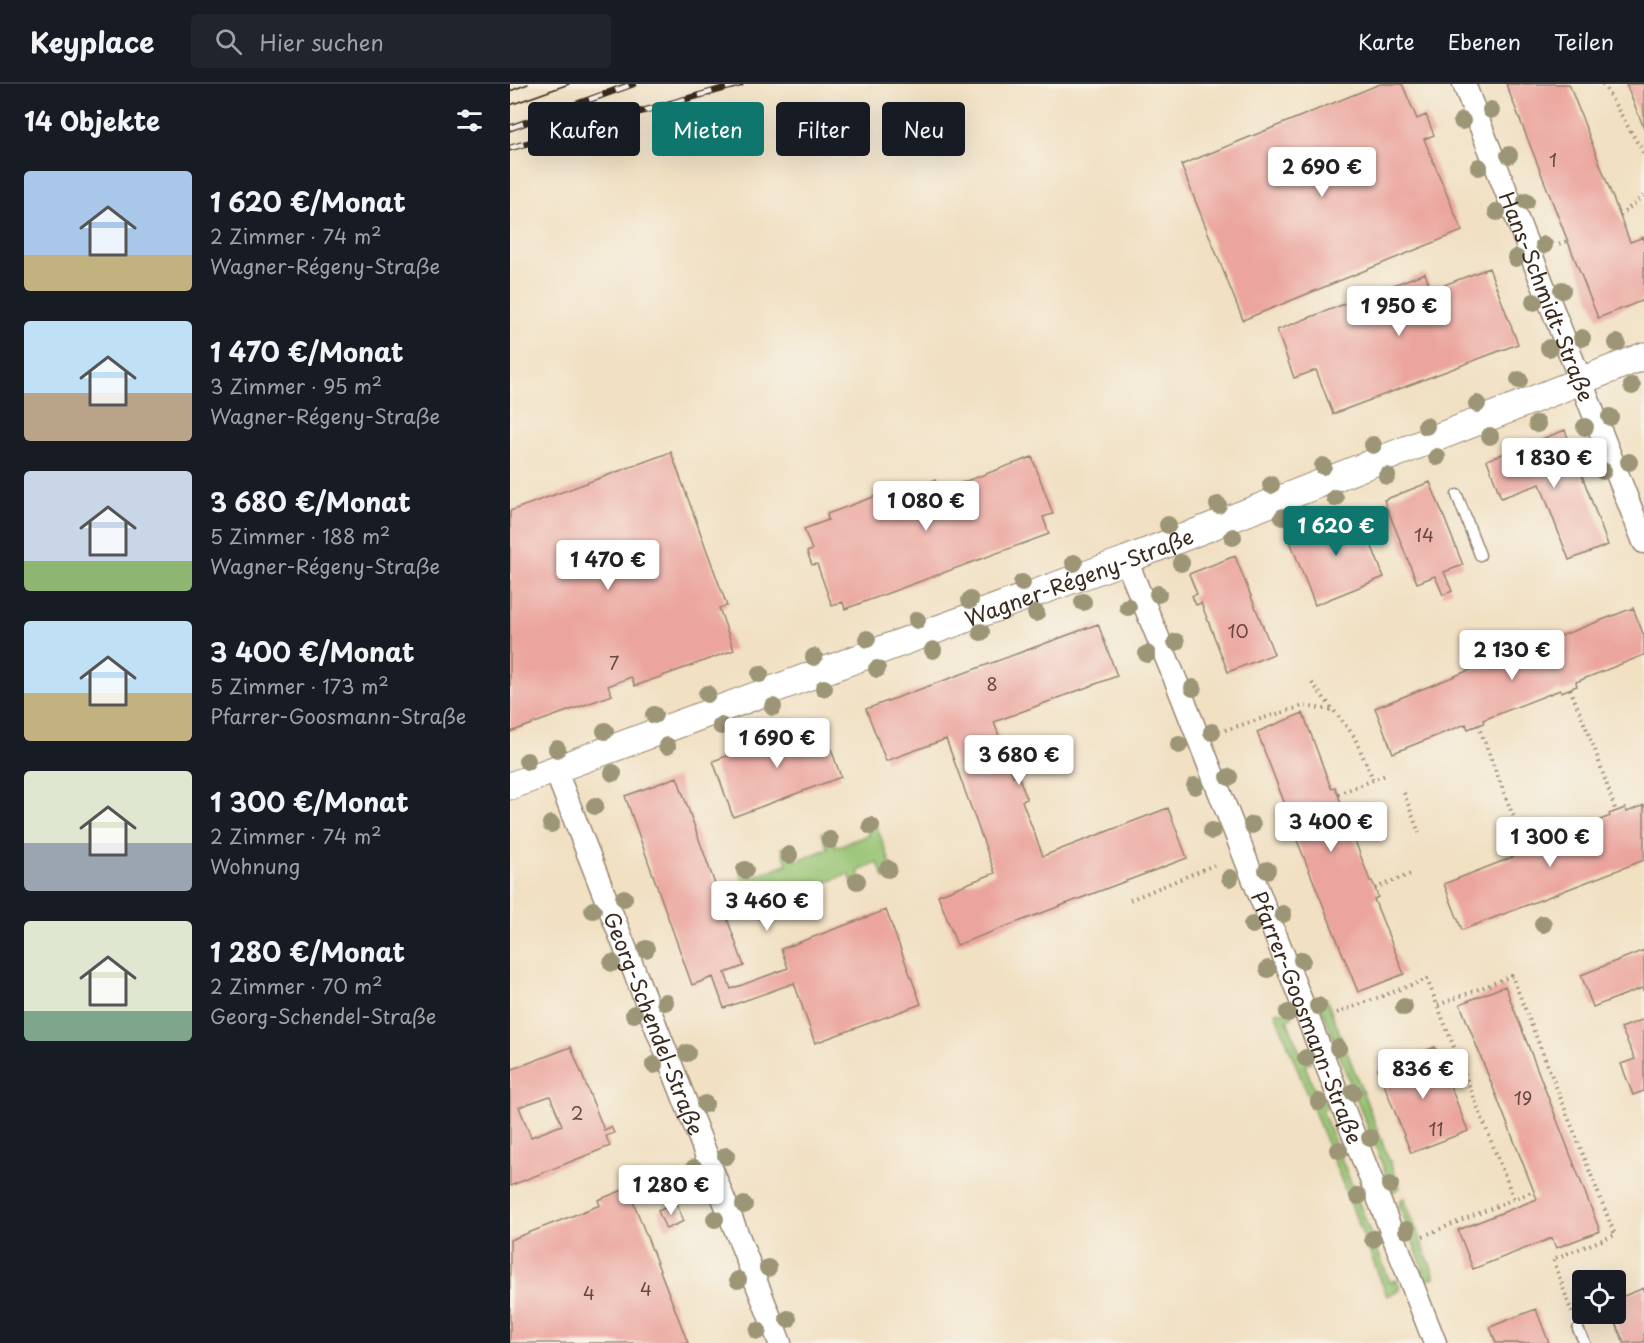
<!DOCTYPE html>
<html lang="de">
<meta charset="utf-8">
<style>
body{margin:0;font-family:"Playpen Sans",sans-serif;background:#20242c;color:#f1f3f6;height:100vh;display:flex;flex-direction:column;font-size:22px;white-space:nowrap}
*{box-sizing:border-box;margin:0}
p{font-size:20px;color:#9ea1a6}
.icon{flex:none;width:33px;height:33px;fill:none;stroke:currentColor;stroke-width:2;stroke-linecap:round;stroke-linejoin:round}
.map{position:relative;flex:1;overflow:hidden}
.drawer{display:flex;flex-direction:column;background:#171b24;width:510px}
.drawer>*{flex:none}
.guide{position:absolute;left:18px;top:18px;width:570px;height:54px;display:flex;gap:12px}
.buttons{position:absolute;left:1062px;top:1186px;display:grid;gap:12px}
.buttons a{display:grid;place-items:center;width:54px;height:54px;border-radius:6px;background:#171b24;box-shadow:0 6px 24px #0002;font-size:30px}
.price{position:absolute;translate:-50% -51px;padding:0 14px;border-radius:6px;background:#fff;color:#222;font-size:20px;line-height:39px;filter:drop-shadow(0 2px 3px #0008)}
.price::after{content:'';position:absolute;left:50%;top:36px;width:18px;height:14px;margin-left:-9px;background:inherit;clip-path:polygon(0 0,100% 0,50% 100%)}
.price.on{background:#0f766e;color:#fff}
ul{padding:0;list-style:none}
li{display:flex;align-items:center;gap:18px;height:150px;padding:0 24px}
li span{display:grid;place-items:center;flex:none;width:168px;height:120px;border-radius:6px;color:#555}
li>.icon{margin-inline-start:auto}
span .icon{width:72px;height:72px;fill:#fffc;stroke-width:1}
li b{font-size:26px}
h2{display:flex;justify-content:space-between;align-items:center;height:72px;padding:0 24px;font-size:26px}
.pill{padding:0 21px;border-radius:6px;background:#171b24;box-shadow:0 6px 24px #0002;font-size:21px;line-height:54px}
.pill.on{background:#0f766e;color:#fff}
header{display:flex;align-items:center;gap:36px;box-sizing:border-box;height:84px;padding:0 30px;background:#171b24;border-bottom:2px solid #363941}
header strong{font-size:28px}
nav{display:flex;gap:33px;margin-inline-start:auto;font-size:21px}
.search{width:420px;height:54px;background:#20242c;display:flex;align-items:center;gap:15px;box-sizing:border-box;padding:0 21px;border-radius:6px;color:#9ea1a6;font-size:22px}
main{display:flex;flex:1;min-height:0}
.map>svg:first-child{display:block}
</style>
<header>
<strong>Keyplace</strong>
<div class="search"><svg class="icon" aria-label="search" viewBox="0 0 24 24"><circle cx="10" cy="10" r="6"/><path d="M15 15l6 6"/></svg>Hier suchen</div>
<nav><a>Karte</a><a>Ebenen</a><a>Teilen</a></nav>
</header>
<main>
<section class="drawer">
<h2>14 Objekte<svg class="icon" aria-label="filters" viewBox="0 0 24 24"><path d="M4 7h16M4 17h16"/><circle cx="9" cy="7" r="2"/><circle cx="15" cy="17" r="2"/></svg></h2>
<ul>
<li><span style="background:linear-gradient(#a9c7e8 70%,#c2b280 0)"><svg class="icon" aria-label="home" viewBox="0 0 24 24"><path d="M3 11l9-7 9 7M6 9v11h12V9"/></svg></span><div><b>1 620 €/Monat</b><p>2 Zimmer · 74 m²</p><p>Wagner-Régeny-Straße</p></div></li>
<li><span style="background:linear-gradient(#bfe0f5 60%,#b9a48a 0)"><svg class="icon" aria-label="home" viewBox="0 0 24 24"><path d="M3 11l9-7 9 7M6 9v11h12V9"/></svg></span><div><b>1 470 €/Monat</b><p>3 Zimmer · 95 m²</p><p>Wagner-Régeny-Straße</p></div></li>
<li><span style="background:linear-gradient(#c9d6e8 75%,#8fb573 0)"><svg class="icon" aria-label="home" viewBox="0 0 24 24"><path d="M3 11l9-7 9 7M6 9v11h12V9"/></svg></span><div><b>3 680 €/Monat</b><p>5 Zimmer · 188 m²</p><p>Wagner-Régeny-Straße</p></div></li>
<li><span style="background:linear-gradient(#bfe0f5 60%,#c2b280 0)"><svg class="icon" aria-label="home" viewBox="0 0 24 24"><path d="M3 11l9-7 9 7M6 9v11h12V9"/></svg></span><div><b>3 400 €/Monat</b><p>5 Zimmer · 173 m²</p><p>Pfarrer-Goosmann-Straße</p></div></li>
<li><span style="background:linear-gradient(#dfe7d0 60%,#9aa5b1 0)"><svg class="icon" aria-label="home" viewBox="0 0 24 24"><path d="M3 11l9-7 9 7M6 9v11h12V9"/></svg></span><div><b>1 300 €/Monat</b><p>2 Zimmer · 74 m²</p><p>Wohnung</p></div></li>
<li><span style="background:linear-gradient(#dfe7d0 75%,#7fa58c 0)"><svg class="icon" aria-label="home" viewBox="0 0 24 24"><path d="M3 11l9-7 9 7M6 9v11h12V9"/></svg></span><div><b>1 280 €/Monat</b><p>2 Zimmer · 70 m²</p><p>Georg-Schendel-Straße</p></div></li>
</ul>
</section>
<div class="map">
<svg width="1134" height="1259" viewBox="0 0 1134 1259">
<rect width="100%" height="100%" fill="#f7f3e8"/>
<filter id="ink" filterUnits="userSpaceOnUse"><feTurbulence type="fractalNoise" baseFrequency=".0167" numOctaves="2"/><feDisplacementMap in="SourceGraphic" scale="12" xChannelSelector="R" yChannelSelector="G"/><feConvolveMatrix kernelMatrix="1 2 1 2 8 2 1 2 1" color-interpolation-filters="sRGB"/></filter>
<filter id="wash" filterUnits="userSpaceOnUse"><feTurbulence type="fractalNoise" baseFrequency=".008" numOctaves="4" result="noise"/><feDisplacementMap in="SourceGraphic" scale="24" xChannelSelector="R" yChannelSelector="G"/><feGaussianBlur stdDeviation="1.35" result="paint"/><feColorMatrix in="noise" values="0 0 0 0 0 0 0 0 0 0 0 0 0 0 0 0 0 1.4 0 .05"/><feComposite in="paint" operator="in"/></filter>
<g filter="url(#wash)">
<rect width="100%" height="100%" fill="#f1e0c2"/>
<path fill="#94c271" stroke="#687648" stroke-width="1.5" d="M355 733 365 738 383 786 381 792 375 795 368 779 348 787 354 804 345 806 339 790 290 808 295 824 284 828 278 813 254 821 259 838 248 834 230 788 236 777 242 793 277 780 272 764 280 762 286 777 318 765 312 749 320 746 326 763 359 751 352 734Z
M816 914 890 1104 883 1108 876 1107 873 1099 878 1096 864 1058 857 1060 855 1054 861 1051 846 1013 839 1015 837 1009 843 1006 828 968 822 970 820 964 826 961 811 923 804 925 802 918Z
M780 927 783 933 777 936 792 974 798 971 801 978 795 981 809 1018 816 1016 818 1023 812 1026 827 1064 834 1062 836 1068 830 1071 845 1109 851 1107 854 1113 848 1116 862 1153 869 1151 871 1158 865 1161 880 1198 887 1196 890 1206 877 1212 765 928Z
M894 1114 925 1193 912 1198 908 1189 914 1186 899 1148 892 1150 890 1144 897 1141 889 1122 891 1116Z"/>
<g id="blocks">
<path fill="#eba59e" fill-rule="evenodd" d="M870 0H892L907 35 916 31 924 51 914 55 952 147 733 236 671 81Z
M996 0H1059L1120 158 1134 153V216L1088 234Z
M1116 0H1134V44Z
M979 184 1008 260 823 330 806 286 784 294 767 246 915 189 921 206Z
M1055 346 1098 461 1059 476 1030 400 991 414 977 376Z
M161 368 217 522 209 524 224 566 125 602 121 593 98 602 102 611 0 648V427Z
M522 373 543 430 533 433 539 450 335 525 333 518 322 522 307 480 302 481 297 468 302 466 294 445 318 436 317 430 407 397 409 402 425 396 429 407Z
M920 398 953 481 934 488 942 507 933 511 925 492 907 499 874 416Z
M847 425 874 493 805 521 778 452 808 440 811 447 820 444 817 437Z
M725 472 764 570 718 588 691 519 686 521 682 512 687 510 679 490Z
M1123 524 1134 552V571L1066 598 1067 602 1051 608 1050 606 973 636 974 639 958 645 956 640 883 669 865 624 1047 551 1048 553Z
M588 540 607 592 484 638 503 692 508 691 517 715 512 717 533 772 658 724 677 774 447 861 428 811 485 789 436 655 376 677 356 625Z
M793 629 821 704 825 703 860 797H862L865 804 868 813 864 815 894 890 848 908 774 724 776 723 747 648Z
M311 637 331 693 223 733 203 677Z
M167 693 234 882 215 889 221 905 278 884 271 865 376 826 411 920 305 959 284 899 214 924 203 893 182 901 115 712Z
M1134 721V776L952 846 934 800 1008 771 1006 767 1022 761 1023 763 1100 732 1099 730 1115 724 1117 728Z
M1134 866V908L1132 904 1083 923 1071 891Z
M995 902 1090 1147 1046 1164 1042 1154 963 1185 948 1146 1027 1115 950 920Z
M1134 935V1007L1123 1011 1111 980 1125 975 1111 944Z
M61 963 94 1046 101 1043 104 1049 96 1052 100 1062 0 1102V986ZM40 1012 52 1041 21 1053 9 1023Z
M925 963 958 1047 901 1069 868 985Z
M118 1104 178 1259H0V1156L90 1121 88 1116Z
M166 1119 174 1137 156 1145 148 1127Z
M1134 1204V1258L1114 1259 1102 1230H1106V1215Z
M1026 1225 1039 1259H986L980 1243Z"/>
</g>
</g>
<g filter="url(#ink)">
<use href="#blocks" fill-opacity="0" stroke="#968570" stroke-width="1.5"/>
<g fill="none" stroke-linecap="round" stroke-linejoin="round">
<defs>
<path id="service" d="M947 411 970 471
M1068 1245 1075 1259"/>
<g id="minor">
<path id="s1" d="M954 0 1134 458"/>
<path id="s2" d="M616 476 668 602 925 1259"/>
<path id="s3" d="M45 685 270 1259"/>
</g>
<g id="tertiary">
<path id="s4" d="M0 702 616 476 1134 272"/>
</g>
</defs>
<use href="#service" stroke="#968570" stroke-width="13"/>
<use href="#minor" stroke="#968570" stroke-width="25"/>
<use href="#tertiary" stroke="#968570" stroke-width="29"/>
<path stroke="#968570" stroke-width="4" stroke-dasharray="1.5 4.5" stroke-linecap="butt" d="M1093 0 1134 70
M1110 132 1134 111
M1049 160 1057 157
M802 599 844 652 863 695
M1060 605 1084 663 1106 728
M968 641 1015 763
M715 646 793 622 823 626
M894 709 909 749
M828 710 878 690
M865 804 901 790
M620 816 704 781
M928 921 1002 892 1105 1151 1043 1175 1063 1232
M827 929 917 895 1004 1115
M913 1152 1024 1107"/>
<use href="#service" stroke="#fff" stroke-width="10"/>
<use href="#minor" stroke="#fff" stroke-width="22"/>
<use href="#tertiary" stroke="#fff" stroke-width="27"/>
<path stroke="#3b2a1e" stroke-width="1.5" d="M0 7 18 0
M0 21 59 0"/>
<defs>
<path id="rail" d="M0 44 123 0
M0 64 230 0"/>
</defs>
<use href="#rail" stroke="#3b2a1e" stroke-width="7"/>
<use href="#rail" stroke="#f7f3e8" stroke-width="4.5" stroke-dasharray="14" stroke-linecap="butt"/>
</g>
<g fill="#9c9576">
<circle cx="981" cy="26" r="9"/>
<circle cx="952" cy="37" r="9"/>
<circle cx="999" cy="71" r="9"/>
<circle cx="969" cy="83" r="9"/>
<circle cx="1016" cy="117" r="9"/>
<circle cx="987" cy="128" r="9"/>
<circle cx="1034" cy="161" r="9"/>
<circle cx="1006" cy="174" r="9"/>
<circle cx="1052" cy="206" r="9"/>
<circle cx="1024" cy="218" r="9"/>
<circle cx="1072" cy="254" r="9"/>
<circle cx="1107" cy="259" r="9"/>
<circle cx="1039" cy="264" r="9"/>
<circle cx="1009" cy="296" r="9"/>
<circle cx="1122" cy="302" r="9"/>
<circle cx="967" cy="320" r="9"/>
<circle cx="1100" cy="333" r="9"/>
<circle cx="1027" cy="340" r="9"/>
<circle cx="916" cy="342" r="9"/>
<circle cx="1075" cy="343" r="9"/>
<circle cx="980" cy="352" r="9"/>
<circle cx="863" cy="361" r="9"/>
<circle cx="927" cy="373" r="9"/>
<circle cx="1119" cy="378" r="9"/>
<circle cx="813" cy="382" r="9"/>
<circle cx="1093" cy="387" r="9"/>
<circle cx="877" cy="392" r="9"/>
<circle cx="761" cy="401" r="9"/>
<circle cx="825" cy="414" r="9"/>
<circle cx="708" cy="421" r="9"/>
<circle cx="773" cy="433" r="9"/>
<circle cx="658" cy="441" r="9"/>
<circle cx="723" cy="453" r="9"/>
<circle cx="564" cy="479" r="9"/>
<circle cx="671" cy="479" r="9"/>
<circle cx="512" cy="499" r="9"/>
<circle cx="648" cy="510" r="9"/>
<circle cx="460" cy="516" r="9"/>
<circle cx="573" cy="518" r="9"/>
<circle cx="618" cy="523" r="9"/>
<circle cx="526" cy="529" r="9"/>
<circle cx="407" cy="536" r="9"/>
<circle cx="471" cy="548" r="9"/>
<circle cx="357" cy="555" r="9"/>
<circle cx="666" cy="558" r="9"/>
<circle cx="423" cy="566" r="9"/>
<circle cx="637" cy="570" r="9"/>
<circle cx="304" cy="573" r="9"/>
<circle cx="367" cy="585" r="9"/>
<circle cx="250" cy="590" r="9"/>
<circle cx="314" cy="604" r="9"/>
<circle cx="683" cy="604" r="9"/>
<circle cx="197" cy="610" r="9"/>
<circle cx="263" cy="623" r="9"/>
<circle cx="144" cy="631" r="9"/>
<circle cx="211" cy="642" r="9"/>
<circle cx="95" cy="647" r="9"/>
<circle cx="702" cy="648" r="9"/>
<circle cx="669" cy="661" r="9"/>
<circle cx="157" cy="662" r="9"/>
<circle cx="47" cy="665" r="9"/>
<circle cx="17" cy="677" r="9"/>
<circle cx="103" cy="689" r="9"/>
<circle cx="719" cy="693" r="9"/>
<circle cx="685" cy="702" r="9"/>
<circle cx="85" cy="722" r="9"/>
<circle cx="41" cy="740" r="9"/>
<circle cx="742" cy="741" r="9"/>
<circle cx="361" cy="742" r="9"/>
<circle cx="702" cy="747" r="9"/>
<circle cx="320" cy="756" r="9"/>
<circle cx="279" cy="771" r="9"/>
<circle cx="378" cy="785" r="9"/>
<circle cx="235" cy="786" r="9"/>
<circle cx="757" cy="786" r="9"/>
<circle cx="720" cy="794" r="9"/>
<circle cx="347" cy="797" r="9"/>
<circle cx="260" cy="812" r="9"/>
<circle cx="114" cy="814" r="9"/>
<circle cx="289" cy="818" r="9"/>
<circle cx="83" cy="826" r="9"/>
<circle cx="773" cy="830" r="9"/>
<circle cx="1033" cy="840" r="9"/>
<circle cx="742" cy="841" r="9"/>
<circle cx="136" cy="865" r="9"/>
<circle cx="792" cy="876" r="9"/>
<circle cx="102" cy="879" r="9"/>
<circle cx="758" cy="885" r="9"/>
<circle cx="155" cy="918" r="9"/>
<circle cx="808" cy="922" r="9"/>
<circle cx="894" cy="923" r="9"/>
<circle cx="778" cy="929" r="9"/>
<circle cx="124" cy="930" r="9"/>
<circle cx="828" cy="964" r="9"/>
<circle cx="177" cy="969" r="9"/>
<circle cx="796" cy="974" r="9"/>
<circle cx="144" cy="981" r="9"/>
<circle cx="843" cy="1008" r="9"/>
<circle cx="809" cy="1018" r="9"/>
<circle cx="195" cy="1020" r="9"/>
<circle cx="860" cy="1054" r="9"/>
<circle cx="829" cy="1066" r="9"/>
<circle cx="216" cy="1072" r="9"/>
<circle cx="184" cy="1084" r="9"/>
<circle cx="880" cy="1101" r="9"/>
<circle cx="848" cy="1112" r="9"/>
<circle cx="234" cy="1121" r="9"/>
<circle cx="205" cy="1135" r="9"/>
<circle cx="897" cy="1146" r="9"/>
<circle cx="863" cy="1155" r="9"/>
<circle cx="258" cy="1184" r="9"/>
<circle cx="228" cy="1196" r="9"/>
<circle cx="278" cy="1235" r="9"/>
<circle cx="248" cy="1247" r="9"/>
</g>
</g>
<g text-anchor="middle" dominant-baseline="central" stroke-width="5" stroke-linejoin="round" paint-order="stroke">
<g font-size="18" fill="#67493e">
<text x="1043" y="75">1</text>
<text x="914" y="450">14</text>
<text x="728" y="546">10</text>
<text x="104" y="578">7</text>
<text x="482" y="599">8</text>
<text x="1013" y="1013">19</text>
<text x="67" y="1028">2</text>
<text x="926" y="1044">11</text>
<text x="136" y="1204">4</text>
<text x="79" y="1208">4</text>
</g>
<g font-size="21" fill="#3b2a1e" stroke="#f7f3e8">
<text stroke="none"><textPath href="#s1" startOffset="228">Hans-Schmidt-Straße</textPath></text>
<text stroke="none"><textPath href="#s4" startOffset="606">Wagner-Régeny-Straße</textPath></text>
<text stroke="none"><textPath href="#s2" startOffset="492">Pfarrer-Goosmann-Straße</textPath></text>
<text stroke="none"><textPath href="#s3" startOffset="273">Georg-Schendel-Straße</textPath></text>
</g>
</g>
</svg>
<div class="buttons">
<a><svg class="icon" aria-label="locate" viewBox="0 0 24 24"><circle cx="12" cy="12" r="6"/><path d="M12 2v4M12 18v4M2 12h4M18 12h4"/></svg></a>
</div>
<b class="price" style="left:812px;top:114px">2 690 €</b>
<b class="price" style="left:889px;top:253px">1 950 €</b>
<b class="price" style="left:1044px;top:405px">1 830 €</b>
<b class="price" style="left:416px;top:448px">1 080 €</b>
<b class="price on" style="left:826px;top:473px">1 620 €</b>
<b class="price" style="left:98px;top:507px">1 470 €</b>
<b class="price" style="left:1002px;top:597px">2 130 €</b>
<b class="price" style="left:267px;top:685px">1 690 €</b>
<b class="price" style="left:509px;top:702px">3 680 €</b>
<b class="price" style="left:821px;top:769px">3 400 €</b>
<b class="price" style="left:1040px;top:784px">1 300 €</b>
<b class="price" style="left:257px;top:848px">3 460 €</b>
<b class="price" style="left:913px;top:1016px">836 €</b>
<b class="price" style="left:161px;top:1132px">1 280 €</b>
<div class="guide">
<a class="pill">Kaufen</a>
<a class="pill on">Mieten</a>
<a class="pill">Filter</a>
<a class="pill">Neu</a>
</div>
</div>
</main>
